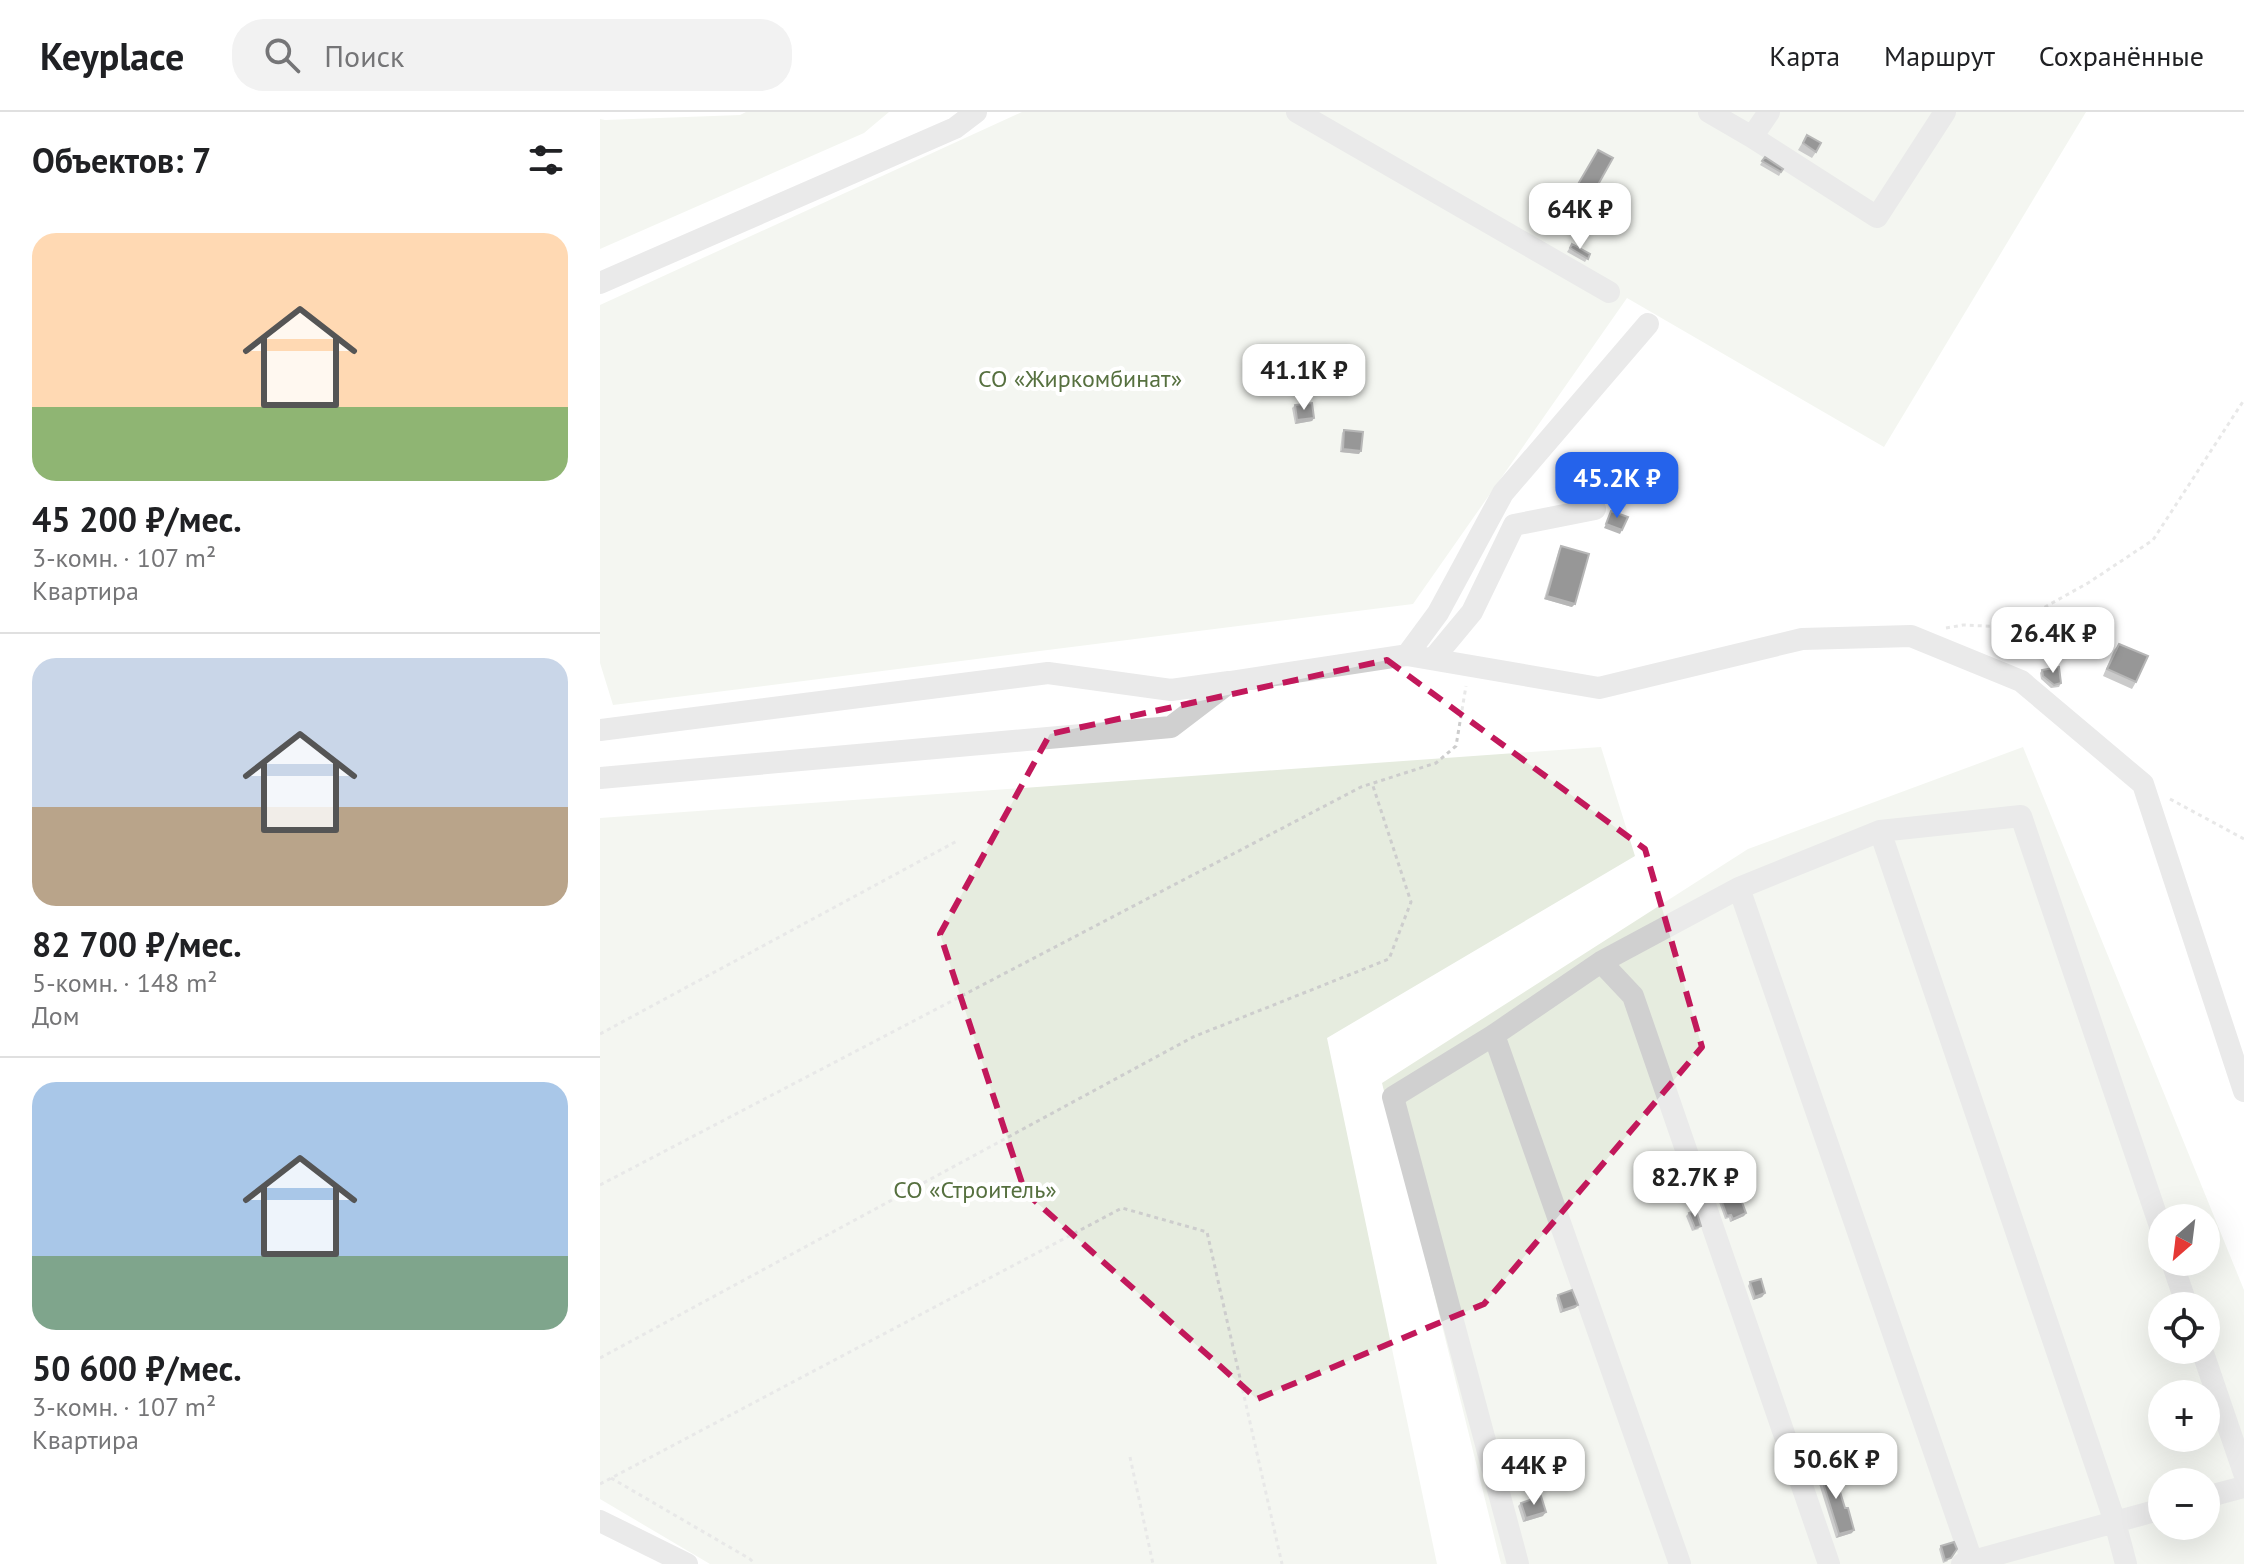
<!DOCTYPE html>
<html lang="ru">
<meta charset="utf-8">
<style>
body{margin:0;font-family:"PT Sans",sans-serif;background:#f2f2f2;color:#202124;height:100vh;display:flex;flex-direction:column;font-size:30px;white-space:nowrap}
*{box-sizing:border-box;margin:0}
p{font-size:26px;color:#757577}
.icon{flex:none;width:44px;height:44px;fill:none;stroke:currentColor;stroke-width:2;stroke-linecap:round;stroke-linejoin:round}
.map{position:relative;flex:1;overflow:hidden}
.sheet{display:flex;flex-direction:column;background:#fff;width:600px}
.sheet>*{flex:none}
.needle{width:52px;rotate:208deg}
.controls{position:absolute;left:1548px;top:1092px;display:grid;gap:16px}
.controls a{display:grid;place-items:center;width:72px;height:72px;border-radius:50%;background:#fff;box-shadow:0 8px 32px #0002;font-size:40px}
.price{position:absolute;translate:-50% -68px;padding:0 18px;border-radius:16px;background:#fff;color:#222;font-size:26px;line-height:52px;filter:drop-shadow(0 2px 4px #0008)}
.price::after{content:'';position:absolute;left:50%;top:48px;width:24px;height:18px;margin-left:-12px;background:inherit;clip-path:polygon(0 0,100% 0,50% 100%)}
.price.current{background:#2563eb;color:#fff}
ul{padding:0;list-style:none}
li{display:grid;align-content:center;gap:16px;height:424px;padding:0 32px}
li+li{border-top:2px solid #e0e0e0}
li span{display:grid;place-items:center;height:248px;border-radius:24px;color:#555}
li>.icon{margin-inline-start:auto}
span .icon{width:144px;height:144px;fill:#fffc;stroke-width:1}
li b{font-size:34px}
h2{display:flex;justify-content:space-between;align-items:center;height:96px;padding:0 32px;font-size:34px}
header{display:flex;align-items:center;gap:48px;box-sizing:border-box;height:112px;padding:0 40px;background:#fff;border-bottom:2px solid #e0e0e0}
header strong{font-size:38px}
nav{display:flex;gap:44px;margin-inline-start:auto;font-size:28px}
.search{width:560px;height:72px;background:#f2f2f2;display:flex;align-items:center;gap:20px;box-sizing:border-box;padding:0 28px;border-radius:32px;color:#757577;font-size:30px}
main{display:flex;flex:1;min-height:0}
.map>svg:first-child{display:block}
</style>
<header>
<strong>Keyplace</strong>
<div class="search"><svg class="icon" aria-label="search" viewBox="0 0 24 24"><circle cx="10" cy="10" r="6"/><path d="M15 15l6 6"/></svg>Поиск</div>
<nav><a>Карта</a><a>Маршрут</a><a>Сохранённые</a></nav>
</header>
<main>
<section class="sheet">
<h2>Объектов: 7<svg class="icon" aria-label="filters" viewBox="0 0 24 24"><path d="M4 7h16M4 17h16"/><circle cx="9" cy="7" r="2"/><circle cx="15" cy="17" r="2"/></svg></h2>
<ul>
<li><span style="background:linear-gradient(#ffd9b3 70%,#8fb573 0)"><svg class="icon" aria-label="home" viewBox="0 0 24 24"><path d="M3 11l9-7 9 7M6 9v11h12V9"/></svg></span><div><b>45 200 ₽/мес.</b><p>3-комн. · 107 m²</p><p>Квартира</p></div></li>
<li><span style="background:linear-gradient(#c9d6e8 60%,#b9a48a 0)"><svg class="icon" aria-label="home" viewBox="0 0 24 24"><path d="M3 11l9-7 9 7M6 9v11h12V9"/></svg></span><div><b>82 700 ₽/мес.</b><p>5-комн. · 148 m²</p><p>Дом</p></div></li>
<li><span style="background:linear-gradient(#a9c7e8 70%,#7fa58c 0)"><svg class="icon" aria-label="home" viewBox="0 0 24 24"><path d="M3 11l9-7 9 7M6 9v11h12V9"/></svg></span><div><b>50 600 ₽/мес.</b><p>3-комн. · 107 m²</p><p>Квартира</p></div></li>
</ul>
</section>
<div class="map">
<svg width="1644" height="1452" viewBox="0 0 1644 1452">
<rect width="100%" height="100%" fill="#fff"/>
<path fill="#e6ecdf" fill-rule="evenodd" d="M146 0H289L264 21 0 137V7L5 8 140 3Z
M422 0H1486L1284 335 1027 186 813 492 13 593 0 551V193Z
M1001 635 1035 744 727 926 837 1452H110L0 1387V706Z
M1423 635 1644 1178V1452H901L782 971 1148 737ZM1562 1106H1606V1150H1562ZM1562 1194H1606V1238H1562ZM1562 1282H1606V1326H1562ZM1562 1370H1606V1414H1562Z"/>
<g fill="none" stroke-linecap="round" stroke-linejoin="round">
<path stroke="#cdcdcd" stroke-width="3" stroke-dasharray="4 4" stroke-linecap="butt" d="M1346 516 1363 513 1409 515 1488 471 1553 428 1644 288
M1570 687 1644 727
M0 922 357 729
M0 1073 761 675 836 651 856 634 866 574
M0 1246 593 925 789 847 811 790 772 671
M530 1345 553 1452
M11 1366 150 1447 155 1452
M0 1372 522 1096 607 1120 682 1452"/>
<path stroke="#d0d0d0" stroke-width="22" d="M697 0 1009 180
M1109 0 1152 25 1277 105 1345 0
M1152 25 1169 0
M0 171 355 16 376 0
M807 543 838 501 903 381 1048 212
M833 547 872 500 914 413 995 397
M0 618 448 561 571 578 629 570
M0 666 571 615 630 570 807 543 999 576 1202 527 1311 524 1421 569 1543 672 1644 979
M1280 719 1515 1410 1526 1452
M1139 776 1372 1449
M1001 850 1033 884 1229 1452
M894 923 1080 1452
M1572 1150 1587 1194
M1602 1238 1644 1361
M1606 1385 1644 1375
M0 1409 87 1452
M918 1452 793 985 894 923 1001 850 1139 776 1280 719 1421 704 1562 1120
M1362 1452 1562 1397"/>
</g>
<path fill="#8c8c8c" d="M1207 23 1216 40 1212 46 1198 38Z
M998 38 1013 46 987 91 972 82Z
M1165 45 1183 57 1179 64 1160 53Z
M972 132 990 142 985 150 967 140Z
M695 293 714 306 712 309 695 312 692 296Z
M744 318 759 342 740 340 742 321Z
M961 434 972 495 944 487 959 437Z
M1519 532 1536 570 1532 577 1503 564 1514 538Z
M1442 558 1461 571 1459 575 1451 576 1441 567 1440 561Z
M1116 1073 1137 1086 1146 1101 1144 1104 1130 1110 1129 1106 1125 1107 1114 1076Z
M1089 1101 1099 1117 1092 1119 1086 1104Z
M1150 1170 1165 1181 1162 1185 1153 1188 1148 1174Z
M958 1183 978 1193 975 1196 960 1201 956 1186Z
M1219 1358 1252 1421 1236 1426 1216 1362Z
M921 1391 943 1404 923 1410 918 1394Z
M1341 1434 1348 1449 1343 1451 1339 1437Z"/>
<path fill="#5f5f5f" d="M714 306 712 309 695 312 697 308Z
M743 337 761 339 759 342 740 340Z
M1006 412 1022 418 1020 422 1004 416Z
M947 484 975 492 972 495 944 487Z
M1146 1101 1144 1104 1130 1110 1133 1107Z
M1165 1181 1162 1185 1153 1188 1155 1185Z
M978 1193 975 1196 960 1201 963 1198Z
M946 1400 943 1404 923 1410 926 1406Z
M1254 1418 1252 1421 1236 1426 1239 1422Z"/>
<path fill="#1a1a1a" stroke="#5f5f5f" stroke-width="2" d="M1207 23 1221 31 1216 40 1203 31Z
M998 38 1013 46 990 87 974 79Z
M1165 45 1183 57 1181 60 1162 49Z
M972 132 990 142 988 147 970 136Z
M712 291 714 306 697 308 695 293Z
M744 318 763 320 761 339 743 337Z
M1011 399 1028 405 1022 418 1006 412Z
M961 434 989 442 975 492 947 484Z
M1519 532 1548 544 1536 570 1507 557Z
M1459 555 1461 571 1454 573 1443 564 1442 558Z
M1131 1068 1137 1086 1140 1085 1146 1101 1133 1107 1131 1103 1127 1104 1116 1073Z
M1096 1098 1101 1114 1095 1116 1089 1101Z
M1161 1167 1165 1181 1155 1185 1150 1170Z
M972 1178 978 1193 963 1198 958 1183Z
M1232 1354 1245 1396H1248L1254 1418 1239 1422 1219 1358Z
M941 1384 946 1400 926 1406 921 1391Z
M1354 1430 1357 1437 1351 1446 1345 1448 1341 1434Z"/>
<path d="M0 0H1644V1452H0ZM787 548 1045 737 1102 935 884 1192 657 1287 425 1080 340 822 450 622Z" fill="#fff" fill-opacity=".55" fill-rule="evenodd"/>
<path fill="none" stroke="#c2185b" stroke-width="6" stroke-dasharray="16 10" stroke-linejoin="round" d="M787 548 1045 737 1102 935 884 1192 657 1287 425 1080 340 822 450 622Z"/>
<g text-anchor="middle" dominant-baseline="central" stroke-width="8" stroke-linejoin="round" paint-order="stroke">
<g font-size="24" fill="#56703f" stroke="#fff">
<text x="480" y="266">СО «Жиркомбинат»</text>
<text x="375" y="1077">СО «Строитель»</text>
</g>
</g>
</svg>
<div class="controls">
<a><svg class="needle" viewBox="-14 -14 28 28"><path d="M0-13l5 13h-10z" fill="#e53935"/><path d="M0 13l5-13h-10z" fill="#757577"/></svg></a>
<a><svg class="icon" aria-label="locate" viewBox="0 0 24 24"><circle cx="12" cy="12" r="6"/><path d="M12 2v4M12 18v4M2 12h4M18 12h4"/></svg></a>
<a>+</a>
<a>−</a>
</div>
<b class="price" style="left:980px;top:139px">64K ₽</b>
<b class="price" style="left:704px;top:300px">41.1K ₽</b>
<b class="price current" style="left:1017px;top:408px">45.2K ₽</b>
<b class="price" style="left:1453px;top:563px">26.4K ₽</b>
<b class="price" style="left:1095px;top:1107px">82.7K ₽</b>
<b class="price" style="left:1236px;top:1389px">50.6K ₽</b>
<b class="price" style="left:934px;top:1395px">44K ₽</b>
</div>
</main>
